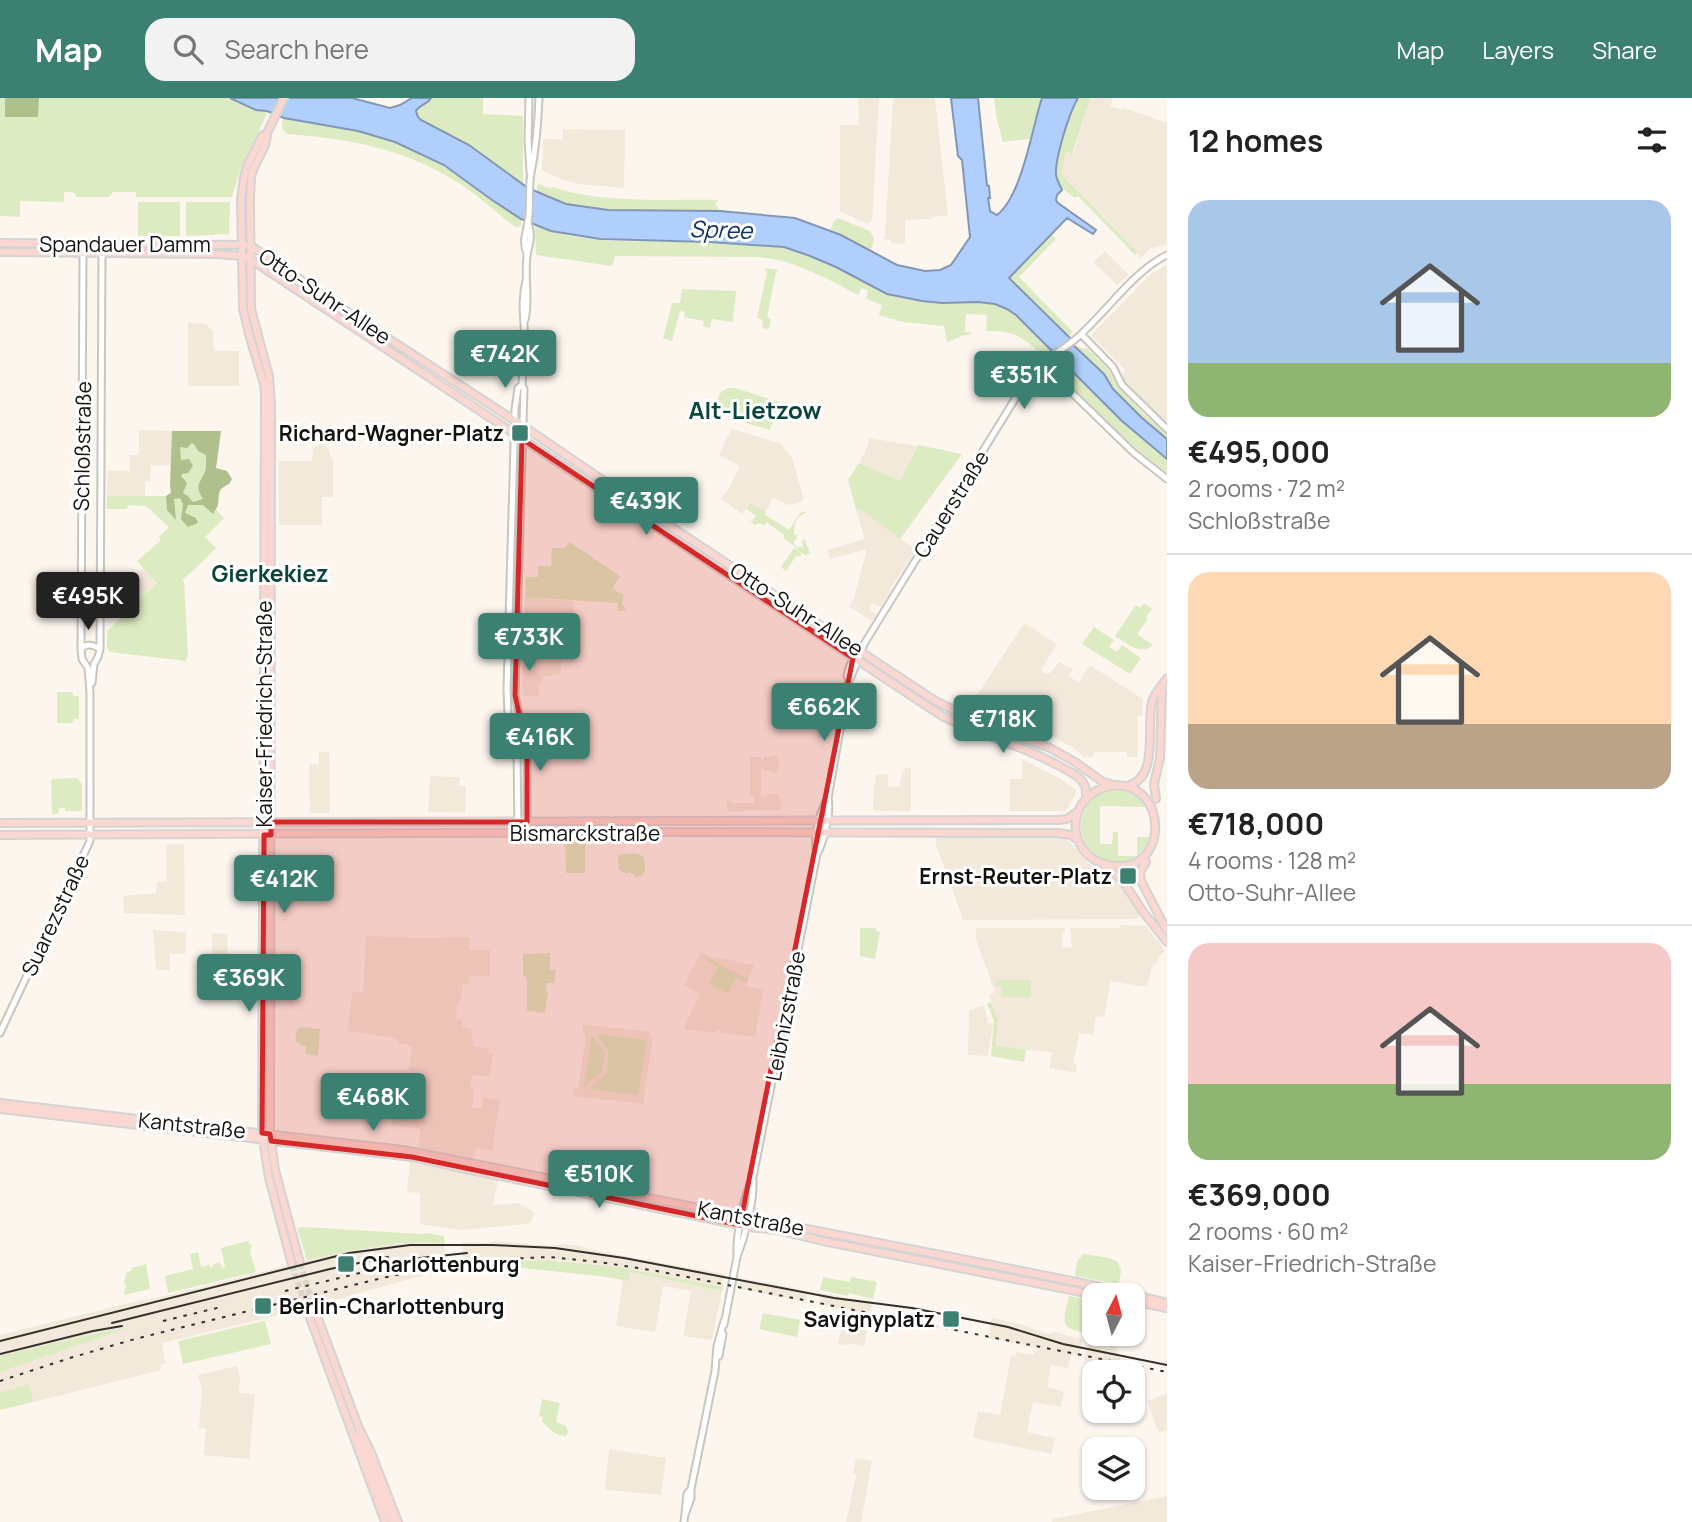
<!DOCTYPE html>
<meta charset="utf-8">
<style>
body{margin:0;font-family:Manrope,sans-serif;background:#f2f2f2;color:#222;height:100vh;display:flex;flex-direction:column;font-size:26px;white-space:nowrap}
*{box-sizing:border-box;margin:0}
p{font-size:23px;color:#767676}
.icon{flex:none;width:38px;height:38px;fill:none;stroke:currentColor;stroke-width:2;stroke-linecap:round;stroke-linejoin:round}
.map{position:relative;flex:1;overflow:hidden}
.panel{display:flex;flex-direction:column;background:#fff;width:525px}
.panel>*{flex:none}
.needle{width:46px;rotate:6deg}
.controls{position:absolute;left:1082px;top:1185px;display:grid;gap:14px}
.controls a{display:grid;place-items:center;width:63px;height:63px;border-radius:14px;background:#fff;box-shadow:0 2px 5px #0004;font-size:35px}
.price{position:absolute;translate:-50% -60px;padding:0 16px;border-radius:7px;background:#3c8072;color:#fff;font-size:23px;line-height:46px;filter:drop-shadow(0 2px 4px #0008)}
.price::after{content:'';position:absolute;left:50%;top:42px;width:21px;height:16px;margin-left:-10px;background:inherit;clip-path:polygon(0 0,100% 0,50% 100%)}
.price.active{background:#222;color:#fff}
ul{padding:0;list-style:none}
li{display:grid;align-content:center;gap:14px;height:371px;padding:0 21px}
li+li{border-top:2px solid #e0e0e0}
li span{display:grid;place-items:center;height:217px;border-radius:21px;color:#555}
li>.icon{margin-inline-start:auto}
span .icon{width:126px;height:126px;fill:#fffc;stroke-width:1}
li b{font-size:30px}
h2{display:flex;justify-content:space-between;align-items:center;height:84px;padding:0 21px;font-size:30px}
header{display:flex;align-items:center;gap:42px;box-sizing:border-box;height:98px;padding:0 35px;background:#3c8072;color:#fff}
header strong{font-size:33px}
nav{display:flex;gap:38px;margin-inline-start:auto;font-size:24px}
.search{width:490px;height:63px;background:#f2f2f2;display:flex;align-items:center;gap:18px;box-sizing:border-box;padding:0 24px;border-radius:21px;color:#767676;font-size:26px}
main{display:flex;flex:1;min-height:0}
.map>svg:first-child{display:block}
</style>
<header>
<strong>Map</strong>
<div class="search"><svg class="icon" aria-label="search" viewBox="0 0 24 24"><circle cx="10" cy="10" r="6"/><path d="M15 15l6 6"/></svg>Search here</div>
<nav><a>Map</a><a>Layers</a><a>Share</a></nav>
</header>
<main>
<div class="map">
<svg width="1167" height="1424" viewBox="0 0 1167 1424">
<rect width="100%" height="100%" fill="#fcf6ee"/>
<path fill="#f3e9db" d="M858 0H879L872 123 867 126 840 113V27H859Z
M893 0H935L948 117 932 119V121L905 122V145L902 146 891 145V142L883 141 885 137Z
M1091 0H1113L1110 8 1121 12 1124 10 1167 25V147L1151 150 1141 160 1061 76 1064 57 1066 52 1073 56Z
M563 31 625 32 624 90 578 86 559 80 542 72 543 41H556L563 43Z
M1105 153 1129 177 1117 187 1093 164Z
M1167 167V326L1120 280 1125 271 1091 237 1152 175Z
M188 225 206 226 209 230 213 232 214 253H239V288H188Z
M733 331 781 346 792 360 804 401 799 405 788 407 773 399 766 414 750 405 742 416 721 401 729 390 740 368 719 357 731 332Z
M139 332 172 333V367H151L150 383H145V398H107L108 373H130V357H139Z
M870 340 917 348 900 384 859 365 865 354Z
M322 344 330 354V358L333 361V399H322V427H279V363H312L313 351Z
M856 411 864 414 916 452 890 491 891 492 881 509 873 505 869 512 876 516 872 523 849 509 853 503 867 451 830 461 827 452 865 441Z
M144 470 157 484 126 515 124 514 120 516H113V493H120V485Z
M525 499 574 503 573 517 571 518 570 524 566 526V535L575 544 574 563 563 562 561 566V576L542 579V586H539V598H523L522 582Z
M1024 525 1057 546 1041 572 1045 575H1050L1059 564 1073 571 1069 578 1079 585 1090 567 1143 601 1142 618H1137L1138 659H1127V654H1094L1093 659H1084L1074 650 1057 641 970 608Z
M319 654H329L330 715H310L309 666H319Z
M772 657 779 659V673L772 675V673L764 672V670H761V698L767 699V696H779V702H782L781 712 727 713V705L730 701 731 705H754V699H750V659H761V663H764V659H771Z
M1022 661 1059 680 1076 692 1075 697 1068 710 1064 713H1010V681H1022Z
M905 670H911V713H873V698L876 676 889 677 887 688 899 689 902 676Z
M430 678 460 679 459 688H466L465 714H428Z
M939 738H1054L1064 740 1071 745 1088 765 1117 782 1139 816V820L1133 821 964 822 962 820V818L936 747V740Z
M166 746H184L185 817 124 815 123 798 156 795 157 784 167 783Z
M1121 827 1146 828 1157 843H1159L1165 853 1158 860 1156 866H1153L1147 889 1111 883 1104 919 1096 918 1093 937 1076 935 1079 937 1073 965 1077 966 1076 975 1049 970 1052 954 1026 952 996 947 998 921 989 897 995 894 976 842V830H1065V834L1062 835V850L1072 849 1070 830H1120Z
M153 832 186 834V855L170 856V872H156Z
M212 835 227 836 229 896H213Z
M366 838 419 840 469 839V852H490V879L470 877 469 887 463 886 460 905 457 906 456 921 462 922 461 929 471 930 473 948 489 951 488 955H493L490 979 472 977 470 990 474 991 472 1010 482 1009 483 1000 500 1002 492 1053 476 1050 473 1062 467 1061 466 1062 435 1056 433 1053 419 1050 420 1031 392 1027V1017L402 1018 405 998 414 999 416 980 422 981 423 974 409 972 412 948 397 945V940L347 933 353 894H363Z
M701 854 714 860 715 859 754 867 746 888 763 892 755 939 721 935V932H716V935L684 931 699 896 684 887Z
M983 907 986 913V919H988L987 924 993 926 988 958 968 957 969 913Z
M583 926 650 934 649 939H653L643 1006 573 998 575 990H578L586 937 583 936Z
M410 1063H422L457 1071 468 1076 498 1082 493 1107 518 1105 535 1115 530 1125 527 1126 461 1132 420 1126V1095L407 1094Z
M442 1143 444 1144 446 1171 292 1214 162 1245 165 1265 160 1267 161 1272 34 1304 29 1286 0 1294V1274L123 1231 102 1234 0 1258V1237L129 1205 169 1197 345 1153 389 1146Z
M494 1143 553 1148 562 1146 580 1148 602 1154 725 1176 723 1188H718L617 1169 556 1162 515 1163 487 1165 464 1169 462 1144 488 1145Z
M629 1174 722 1193 712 1242 683 1238 691 1193 663 1188 655 1234 616 1228 623 1182 628 1183Z
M741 1180 808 1193 806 1204 739 1191Z
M821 1195 873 1204 870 1216 819 1206Z
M844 1217 869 1222 864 1248 848 1245 847 1247 838 1246Z
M993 1220 1023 1227 1048 1236 1055 1234 1081 1241 1082 1244 1079 1258 1071 1257 1068 1270 1051 1267 1047 1289 1064 1294 1061 1309 1033 1304 1027 1334 1055 1340 1051 1356 973 1340 978 1313 1000 1317 1011 1257 1015 1258 1016 1254 1033 1257 1039 1250 989 1240 991 1222Z
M1089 1243 1110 1246 1116 1250 1122 1264 1120 1267 1123 1273 1083 1265Z
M237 1268 240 1281 239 1295 255 1296 249 1361 204 1357 206 1331 199 1330 202 1291 198 1277Z
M1167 1296V1332L1159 1335 1147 1303Z
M609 1351 666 1360 661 1397 605 1392Z
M857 1360 872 1363 861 1424H846L856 1378 853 1374 856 1361Z
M1167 1398V1424H1052L1053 1421Z"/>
<path fill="#ddebc2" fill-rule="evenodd" d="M0 0H230L256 12 267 13 266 18 241 69 232 99H136V94H113L109 99H77L73 94H64V104L20 103V119L0 118Z
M431 0H483V16L523 18V86L469 47 421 22 417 19 416 13C420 6 428 6 431 0Z
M994 0H1042L1030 41 1003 44 997 22Z
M1078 0H1091L1072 56 1066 53 1061 76 1135 152 1137 156 1135 157 1078 98 1075 100C1068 95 1059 90 1057 80 1053 65 1069 14 1078 0Z
M284 20 358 33 395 44 444 67 494 104 521 121V128L517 130C496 115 478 97 457 84 403 50 349 41 287 36 281 31 281 27 284 20Z
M539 86 551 91 552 89C605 106 663 101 719 102L715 105 720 113C698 113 677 112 655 112 615 112 573 114 537 94V88Z
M138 104H180V138H138Z
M186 104H230L229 136 186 138Z
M838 120 870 133 874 141 871 154 830 133 834 123Z
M535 128 570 138 608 143 709 144 784 149 810 158 836 169 887 196C904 201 923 204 941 205 970 205 991 200 1016 217L1122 323 1167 361V375C1126 344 1090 307 1053 270L1056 267 1041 254H1039C1020 237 1012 232 986 233L987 217 966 216 965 234H971V236L961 238 947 245 944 228 903 224 879 217 882 207 866 201 868 193 862 190 858 197C828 181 794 162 759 159L615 158 612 168 536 157Z
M1052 137 1056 141 1019 179 1073 234 1068 238 1009 179Z
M764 170 779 172 776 174 767 219 771 221 769 231 762 230 763 222 757 220 767 174Z
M682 191 736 193 733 224 712 221 710 230 703 228 704 223 684 219 685 214 680 213 672 243 663 240 672 205H680Z
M1076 248 1084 251 1087 250 1107 270 1119 290 1144 316 1167 336V341L1142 320 1113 291 1104 276 1082 254H1080L1075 249Z
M728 290H735L779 304 770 332C757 327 716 321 717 303 718 296 722 293 728 290Z
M172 333H221L211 406 224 420 205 439 216 450 182 483 184 484 188 556 186 563 110 554 107 550V533L157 485 137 463 161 442 159 439 169 429 146 408 128 407 127 411H107V398H166L172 394Z
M918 347 962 356 900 441 864 414 856 411 848 382 859 365 900 383Z
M750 405 766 414 765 417 789 432 800 415 806 413V415C795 418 794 427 794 437H797V440L793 444 797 449H803L802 442 805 441 810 456 805 457 799 453 802 458H796L786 473 781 469 794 450 799 452 784 440 783 436 766 424 765 428 759 425 755 427 746 421 752 424 756 418 746 411Z
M570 444 620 478 612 491 624 497 622 505 626 513H618V505L525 499 526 479H538V468H551L552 450H565Z
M1144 505 1152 511 1146 519 1148 521 1137 536 1153 547C1140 558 1128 546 1115 538L1136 507 1140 510Z
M1094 529 1114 542 1109 549 1117 554 1122 547 1141 560 1130 576 1082 546Z
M57 594H72L74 598H79V621H74L72 625H57Z
M77 680 82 686V713H65V710H59L58 716H52L51 683 53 681Z
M1118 691C1167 694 1167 764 1120 765 1071 765 1066 696 1118 691ZM1100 708 1150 709 1151 739H1137V758H1118V734H1113L1112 746H1100Z
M565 744H585V775H566Z
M621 756C632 756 644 752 645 766 645 774 646 771 642 778L634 779 635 777 629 774 627 776 619 772 618 759Z
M860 830H876V833L880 834 875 861 860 858Z
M550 855V872H556L554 885H547L546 893 548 894 545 915 527 913V880L523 877V856Z
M706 859 748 881 747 884 736 879 728 895 709 885 718 869 704 862Z
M996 882H1031V899H1002V888H996Z
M991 904 998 921 996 947 1026 952 1024 964 991 958 994 923 987 906Z
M302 929 320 931 318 958 305 956 306 949 295 943 297 931Z
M596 936 647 942 638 997 589 991 606 976 609 953Z
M592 938 605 954 602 974 583 990Z
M303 1129 423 1136 426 1135 444 1138 445 1145C399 1141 352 1152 307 1162L297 1130Z
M248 1143 249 1146H252L250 1153 256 1174 168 1195 165 1178 193 1171 190 1156 198 1154 201 1169 210 1167V1169H213V1166L220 1164 222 1170 225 1169 221 1150Z
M1084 1156 1109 1160 1118 1164 1121 1173 1119 1186 1075 1178 1077 1163Z
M548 1162 617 1169 718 1188H723L722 1193 630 1174 628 1183 599 1178 493 1167 468 1174 465 1169 487 1165Z
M146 1166 150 1191 124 1197V1194L126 1188 124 1183 125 1181 126 1175 131 1173 132 1170Z
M823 1179 850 1184 851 1179 877 1184 873 1201 849 1195 848 1198 820 1192Z
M1069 1198 1094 1203V1236H1110L1109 1237C1102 1238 1069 1234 1066 1227 1062 1220 1068 1206 1069 1198Z
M763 1215 800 1222 797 1239 759 1231Z
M265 1223 271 1246 183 1266 178 1243Z
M128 1230 0 1274V1258L102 1234Z
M29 1286 34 1304 0 1312V1294Z
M542 1301 560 1305 556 1324 566 1328 568 1334 566 1338C555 1338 549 1331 542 1323L543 1319 539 1318Z"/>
<path fill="#afc08d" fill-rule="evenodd" d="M5 0H39L38 19H5Z
M172 333H221L216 370 227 373 232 381 229 386C216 392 220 396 218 407 218 408 214 414 213 416L203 407H188L185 415 196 420 198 425 188 429 181 421 183 406 180 400 174 401 176 422 167 412 166 398 171 395 170 386ZM192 345 194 346 198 353 206 357C206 358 206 369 206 370 202 385 193 385 203 401L193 404 188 398 183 395 187 385 181 378 182 376 188 375 193 368 189 361 181 362 180 349 187 350Z"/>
<path fill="#b1cffd" stroke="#8296b5" stroke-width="2" d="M230 0H352L390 10 400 7 412 0H431C428 6 420 6 416 13L418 19 421 22 469 47 528 90 566 106 608 112 720 113 795 120 841 137 897 167 925 173 940 172 951 167 970 139 962 62 958 58 951 0H978L987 87 989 88 990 100H988L990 113 997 117C1022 98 1032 30 1042 0H1078C1069 15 1055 60 1056 77 1057 83 1060 87 1062 92L1057 97 1056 102 1058 105 1096 132 1093 136 1067 120 1009 180 1068 238 1073 243 1071 245 1104 276 1113 291 1142 320 1167 341V361L1122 323 1016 217 1007 211 995 206 978 204 942 205 922 203 887 196 836 169 810 158 784 149 709 144 600 141 551 133 521 121 492 102 444 67 395 44 358 33 284 20 267 13 256 12Z"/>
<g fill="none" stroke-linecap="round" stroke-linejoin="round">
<path stroke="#d9d4cc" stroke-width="6" stroke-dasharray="6 3" stroke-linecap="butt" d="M300 1165 313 1207
M292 1167 306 1209"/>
<defs>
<path id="minor" d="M529 0 528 42 530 74
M527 156C522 144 526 135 528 124 531 108 528 91 531 75 536 50 538 26 539 0
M526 183C522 198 523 211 524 226 525 246 523 267 522 287L524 291 515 597 527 655V735
M525 222C530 201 524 180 527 158 529 145 533 139 528 125
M1081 236 1113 269 1122 287 1167 331
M1041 265 1134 355 1167 381
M81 551C86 545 94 547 100 551
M849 581 847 578 850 567 860 551
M92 585 94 566 98 559 100 551 102 152
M518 735 517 653 515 639 508 616 507 591 515 311 518 290 522 287
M817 756C813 740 819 714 828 700
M0 935 90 743V595L88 570 82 561 81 551 83 152
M737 1159C736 1136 743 1100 753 1079L817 756C824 744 831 713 828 700L849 581 851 579 864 546 1031 275C1045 260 1064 252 1079 238 1106 214 1135 172 1167 157
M724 1227 737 1159C745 1138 754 1105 753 1082
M719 1258 723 1236
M685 1417 691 1400V1391L715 1273 717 1248 724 1223
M684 1424 687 1396 691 1391"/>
<path id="major" d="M284 0 267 35 262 38 247 68 244 79 241 102 243 211 250 240 264 286 265 297 262 1035 269 1080 292 1167
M267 35C268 49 254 64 251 79L250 102 251 211 269 278 271 307 270 1036 275 1072 300 1165
M0 145 244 147
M250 147 349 215 523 328 673 430 934 602 967 619 1050 650 1075 664 1103 684 1114 687
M0 154 215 156 242 158 250 161 942 618C982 638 1023 647 1063 670 1070 674 1080 678 1084 686 1087 691 1086 696 1086 702
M1117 687C1167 689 1167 765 1123 768 1065 772 1057 693 1117 687Z
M1130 687C1159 677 1146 628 1152 604 1154 595 1162 588 1167 580
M1156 701 1154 686 1160 660 1162 590
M0 725 1057 722 1067 721 1077 714
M0 737 653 734 1058 735 1071 737 1078 742
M1146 764 1140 774 1141 783 1167 833
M1104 767 1122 782 1144 815 1167 844
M0 1005 403 1052 992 1167 1116 1192 1167 1205
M0 1011 412 1059 451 1068 749 1129 777 1132 823 1143 1096 1197
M1132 1203 1167 1210
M313 1207 358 1328 370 1352 398 1424
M306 1209 385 1424
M356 1338 362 1347 392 1424"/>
</defs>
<use href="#minor" stroke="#cac5be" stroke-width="9"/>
<use href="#major" stroke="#d5d4d4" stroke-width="10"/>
<use href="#minor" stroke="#fff" stroke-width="5"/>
<use href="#major" stroke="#fad7d0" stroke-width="6"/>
<path stroke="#33302c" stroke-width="2" d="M377 1168 420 1160 467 1155
M112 1225 330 1171 388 1159
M0 1243 349 1155 410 1147H492L555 1150 624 1160 834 1200 912 1210 1008 1229 1063 1246 1167 1267
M0 1256 93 1233 122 1228"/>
<path stroke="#33302c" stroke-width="2" stroke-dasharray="3.5 7" stroke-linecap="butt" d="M285 1193 360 1175
M163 1223 221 1209
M0 1283 70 1260 135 1241 382 1180 446 1167 504 1161 549 1159 599 1164 657 1173 1167 1274"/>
</g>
<path fill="#d62828" fill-opacity="0.2" stroke="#d62828" stroke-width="5" stroke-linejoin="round" d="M522 341 853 560 740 1127 412 1059 271 1043 270 1036 262 1035 264 737H271V724H527V653L515 597Z"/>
<g fill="#3c8072" stroke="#fff" stroke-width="2.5">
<rect x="511" y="326" width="18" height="18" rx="3.5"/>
<rect x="1119" y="769" width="18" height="18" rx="3.5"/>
<rect x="337" y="1157" width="18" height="18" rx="3.5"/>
<rect x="254" y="1199" width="18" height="18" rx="3.5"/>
<rect x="942" y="1212" width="18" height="18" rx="3.5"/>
</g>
<g text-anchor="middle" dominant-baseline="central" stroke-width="6" stroke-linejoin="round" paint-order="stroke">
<g font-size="21" fill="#13110e" stroke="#fff">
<text x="125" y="146">Spandauer Damm</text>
<text transform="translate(325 198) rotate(34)">Otto-Suhr-Allee</text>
<text transform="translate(82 348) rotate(-89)">Schloßstraße</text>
<text transform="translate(951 406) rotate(-58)">Cauerstraße</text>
<text transform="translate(797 511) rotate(33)">Otto-Suhr-Allee</text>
<text transform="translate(264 616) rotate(-90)">Kaiser-Friedrich-Straße</text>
<text x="585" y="735">Bismarckstraße</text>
<text transform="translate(55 817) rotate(-65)">Suarezstraße</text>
<text transform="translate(785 918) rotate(-79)">Leibnizstraße</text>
<text transform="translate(192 1027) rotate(6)">Kantstraße</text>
<text transform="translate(751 1120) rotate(11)">Kantstraße</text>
</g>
<g font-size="21" font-weight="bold" fill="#13110e" stroke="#fff" text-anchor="end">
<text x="504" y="335">Richard-Wagner-Platz</text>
<text x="1112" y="778">Ernst-Reuter-Platz</text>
<text x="362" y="1166" text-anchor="start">Charlottenburg</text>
<text x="279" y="1208" text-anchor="start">Berlin-Charlottenburg</text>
<text x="935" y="1221">Savignyplatz</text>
</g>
<g font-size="23" font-style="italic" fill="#0f3268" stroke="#fff">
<text transform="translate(721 131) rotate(2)">Spree</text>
</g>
<g font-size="23" font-weight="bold" fill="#0a463c" stroke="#fff">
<text x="270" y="475">Gierkekiez</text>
</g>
<g font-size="24" font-weight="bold" fill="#0a463c" stroke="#fff">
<text x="755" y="311">Alt-Lietzow</text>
</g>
</g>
</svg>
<div class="controls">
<a><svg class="needle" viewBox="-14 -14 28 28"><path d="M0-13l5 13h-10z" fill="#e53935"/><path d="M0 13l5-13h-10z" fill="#767676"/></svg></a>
<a><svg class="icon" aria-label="locate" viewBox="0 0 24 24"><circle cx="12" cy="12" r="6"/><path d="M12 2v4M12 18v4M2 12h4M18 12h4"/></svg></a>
<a><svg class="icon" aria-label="layers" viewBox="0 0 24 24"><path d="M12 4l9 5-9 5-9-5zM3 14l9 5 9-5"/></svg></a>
</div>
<b class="price" style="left:505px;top:292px">€742K</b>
<b class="price" style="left:1024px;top:313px">€351K</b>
<b class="price" style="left:646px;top:439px">€439K</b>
<b class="price active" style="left:88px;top:534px">€495K</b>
<b class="price" style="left:529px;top:575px">€733K</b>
<b class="price" style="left:824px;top:645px">€662K</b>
<b class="price" style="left:1003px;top:657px">€718K</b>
<b class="price" style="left:540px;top:675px">€416K</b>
<b class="price" style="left:284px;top:817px">€412K</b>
<b class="price" style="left:249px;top:916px">€369K</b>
<b class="price" style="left:373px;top:1035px">€468K</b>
<b class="price" style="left:599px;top:1112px">€510K</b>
</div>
<section class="panel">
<h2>12 homes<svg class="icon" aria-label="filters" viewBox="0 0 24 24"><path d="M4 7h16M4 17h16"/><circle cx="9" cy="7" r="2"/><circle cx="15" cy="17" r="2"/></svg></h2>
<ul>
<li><span style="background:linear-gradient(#a9c7e8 75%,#8fb573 0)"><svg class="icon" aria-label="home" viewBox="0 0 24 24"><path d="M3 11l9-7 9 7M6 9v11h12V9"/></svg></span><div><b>€495,000</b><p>2 rooms · 72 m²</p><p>Schloßstraße</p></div></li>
<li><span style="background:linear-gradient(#ffd9b3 70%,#b9a48a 0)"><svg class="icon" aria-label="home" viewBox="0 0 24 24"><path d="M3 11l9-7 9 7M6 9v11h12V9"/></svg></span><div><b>€718,000</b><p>4 rooms · 128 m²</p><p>Otto-Suhr-Allee</p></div></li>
<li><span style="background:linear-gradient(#f6c9c9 65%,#8fb573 0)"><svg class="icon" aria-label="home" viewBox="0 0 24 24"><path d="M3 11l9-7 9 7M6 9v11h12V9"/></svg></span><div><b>€369,000</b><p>2 rooms · 60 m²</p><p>Kaiser-Friedrich-Straße</p></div></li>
</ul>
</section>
</main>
